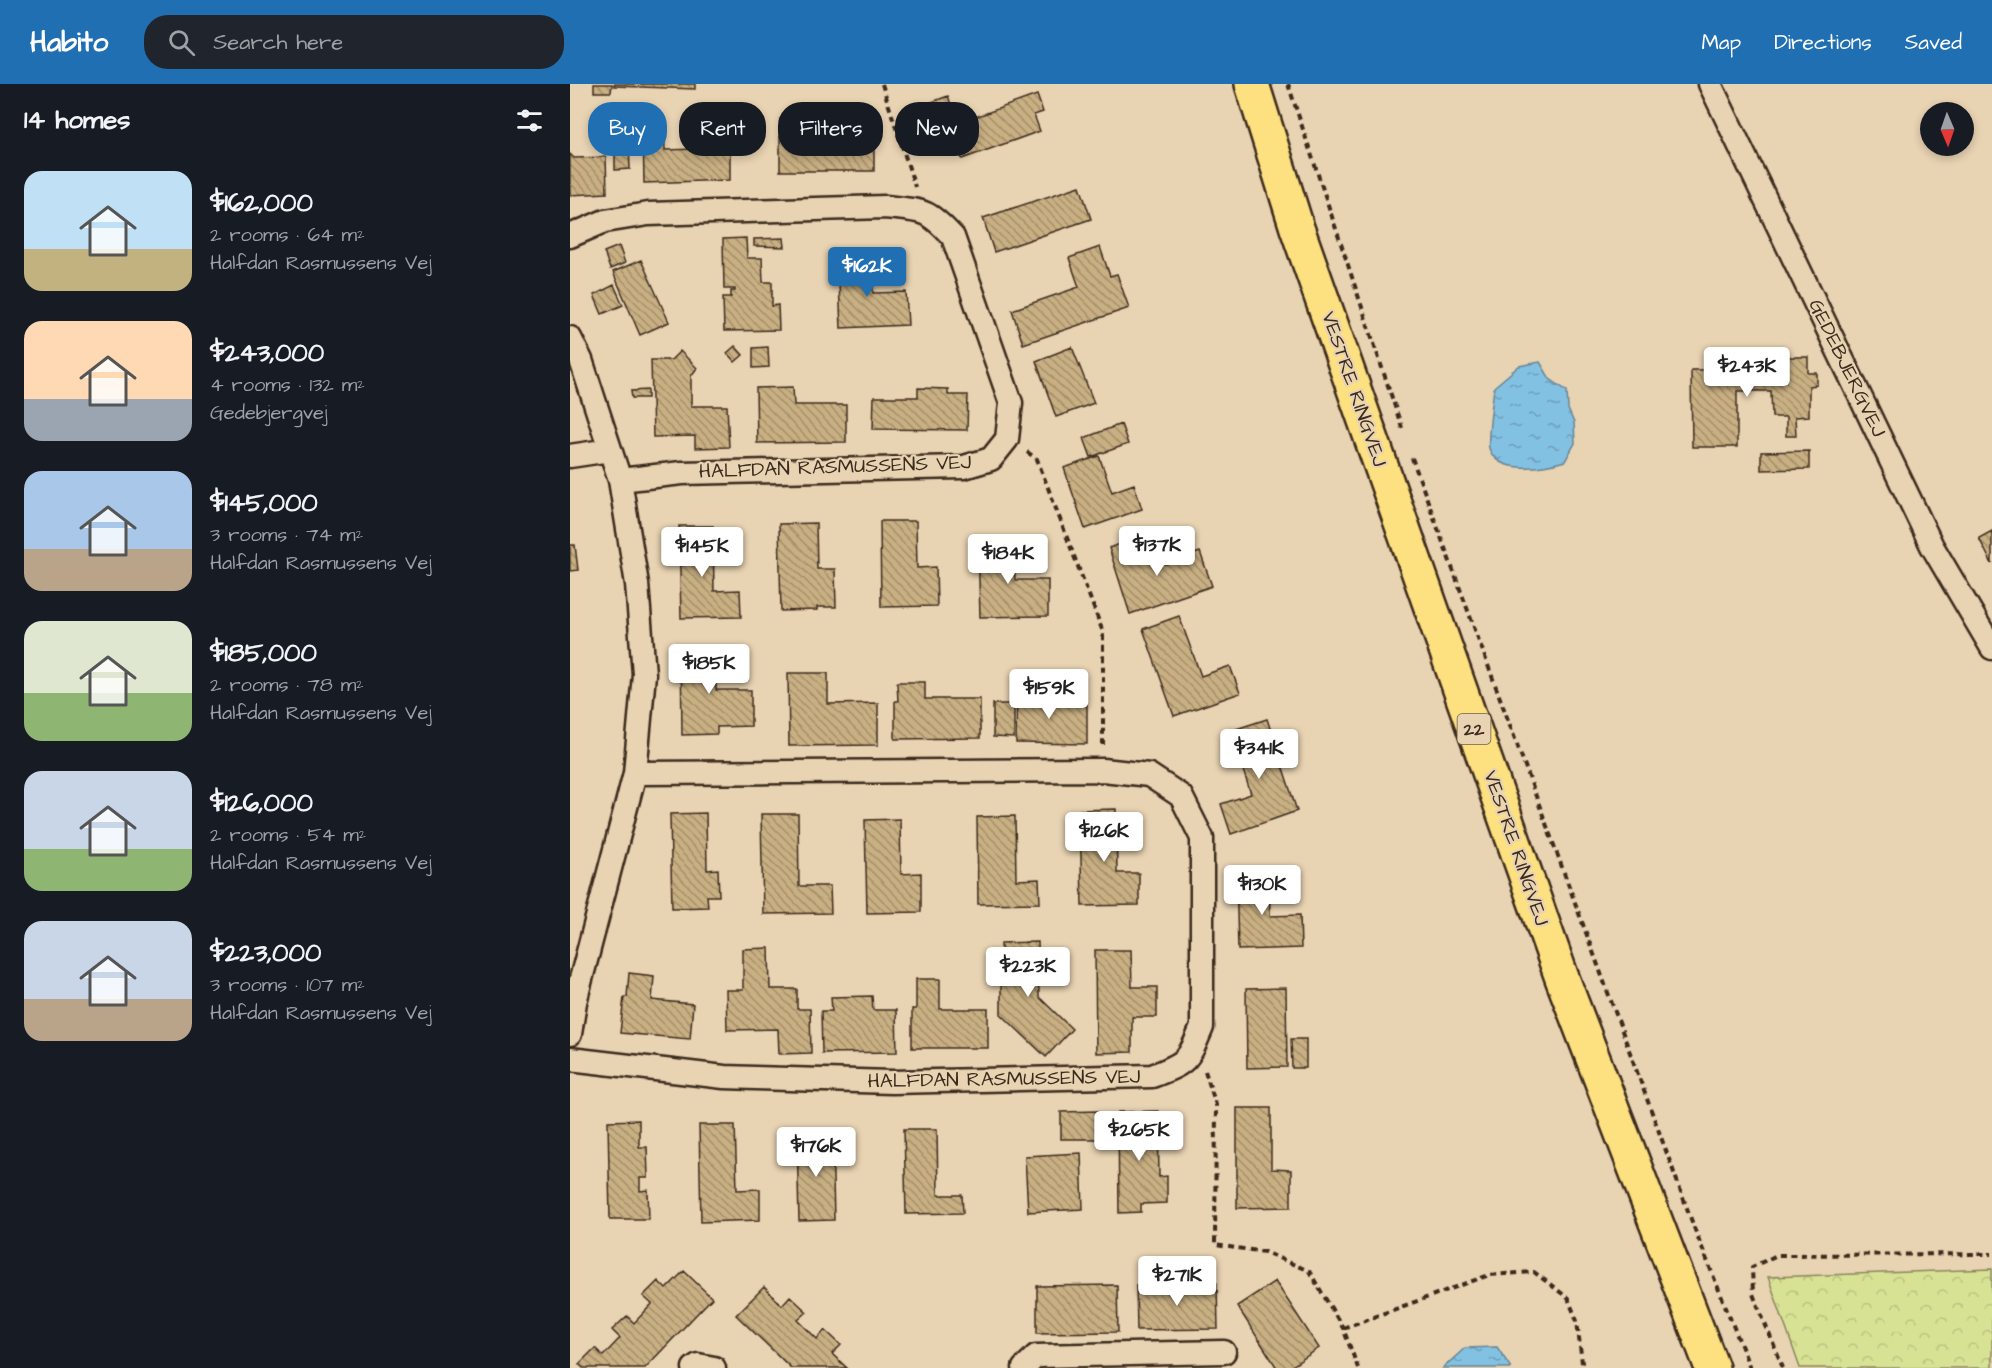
<!DOCTYPE html>
<meta charset="utf-8">
<style>
body{margin:0;font-family:"Architects Daughter",sans-serif;background:#20242c;color:#f1f3f6;height:100vh;display:flex;flex-direction:column;font-size:22px;white-space:nowrap}
*{box-sizing:border-box;margin:0}
p{font-size:20px;color:#9ea1a6}
.icon{flex:none;width:33px;height:33px;fill:none;stroke:currentColor;stroke-width:2;stroke-linecap:round;stroke-linejoin:round}
.map{position:relative;flex:1;overflow:hidden}
.sheet{display:flex;flex-direction:column;background:#171b24;width:570px}
.sheet>*{flex:none}
.hud{position:absolute;left:18px;top:18px;width:570px;height:54px;display:flex;gap:12px}
.needle{width:39px;rotate:178deg}
.tools{position:absolute;left:1350px;top:18px;display:grid;gap:12px}
.tools a{display:grid;place-items:center;width:54px;height:54px;border-radius:50%;background:#171b24;box-shadow:0 3px 9px #0003;font-size:30px}
.price{position:absolute;translate:-50% -51px;padding:0 14px;border-radius:6px;background:#fff;color:#222;font-size:20px;line-height:39px;filter:drop-shadow(0 2px 3px #0008)}
.price::after{content:'';position:absolute;left:50%;top:36px;width:18px;height:14px;margin-left:-9px;background:inherit;clip-path:polygon(0 0,100% 0,50% 100%)}
.price.on{background:#1f6fb2;color:#fff}
ul{padding:0;list-style:none}
li{display:flex;align-items:center;gap:18px;height:150px;padding:0 24px}
li span{display:grid;place-items:center;flex:none;width:168px;height:120px;border-radius:18px;color:#555}
li>.icon{margin-inline-start:auto}
span .icon{width:72px;height:72px;fill:#fffc;stroke-width:1}
li b{font-size:26px}
h2{display:flex;justify-content:space-between;align-items:center;height:72px;padding:0 24px;font-size:26px}
.chip{padding:0 21px;border-radius:24px;background:#171b24;box-shadow:0 3px 9px #0003;font-size:21px;line-height:54px}
.chip.on{background:#1f6fb2;color:#fff}
header{display:flex;align-items:center;gap:36px;box-sizing:border-box;height:84px;padding:0 30px;background:#1f6fb2;color:#fff}
header strong{font-size:28px}
nav{display:flex;gap:33px;margin-inline-start:auto;font-size:21px}
.search{width:420px;height:54px;background:#20242c;display:flex;align-items:center;gap:15px;box-sizing:border-box;padding:0 21px;border-radius:24px;color:#9ea1a6;font-size:22px}
main{display:flex;flex:1;min-height:0}
.map>svg:first-child{display:block}
</style>
<header>
<strong>Habito</strong>
<div class="search"><svg class="icon" aria-label="search" viewBox="0 0 24 24"><circle cx="10" cy="10" r="6"/><path d="M15 15l6 6"/></svg>Search here</div>
<nav><a>Map</a><a>Directions</a><a>Saved</a></nav>
</header>
<main>
<section class="sheet">
<h2>14 homes<svg class="icon" aria-label="filters" viewBox="0 0 24 24"><path d="M4 7h16M4 17h16"/><circle cx="9" cy="7" r="2"/><circle cx="15" cy="17" r="2"/></svg></h2>
<ul>
<li><span style="background:linear-gradient(#bfe0f5 65%,#c2b280 0)"><svg class="icon" aria-label="home" viewBox="0 0 24 24"><path d="M3 11l9-7 9 7M6 9v11h12V9"/></svg></span><div><b>$162,000</b><p>2 rooms · 64 m²</p><p>Halfdan Rasmussens Vej</p></div></li>
<li><span style="background:linear-gradient(#ffd9b3 65%,#9aa5b1 0)"><svg class="icon" aria-label="home" viewBox="0 0 24 24"><path d="M3 11l9-7 9 7M6 9v11h12V9"/></svg></span><div><b>$243,000</b><p>4 rooms · 132 m²</p><p>Gedebjergvej</p></div></li>
<li><span style="background:linear-gradient(#a9c7e8 65%,#b9a48a 0)"><svg class="icon" aria-label="home" viewBox="0 0 24 24"><path d="M3 11l9-7 9 7M6 9v11h12V9"/></svg></span><div><b>$145,000</b><p>3 rooms · 74 m²</p><p>Halfdan Rasmussens Vej</p></div></li>
<li><span style="background:linear-gradient(#dfe7d0 60%,#8fb573 0)"><svg class="icon" aria-label="home" viewBox="0 0 24 24"><path d="M3 11l9-7 9 7M6 9v11h12V9"/></svg></span><div><b>$185,000</b><p>2 rooms · 78 m²</p><p>Halfdan Rasmussens Vej</p></div></li>
<li><span style="background:linear-gradient(#c9d6e8 65%,#8fb573 0)"><svg class="icon" aria-label="home" viewBox="0 0 24 24"><path d="M3 11l9-7 9 7M6 9v11h12V9"/></svg></span><div><b>$126,000</b><p>2 rooms · 54 m²</p><p>Halfdan Rasmussens Vej</p></div></li>
<li><span style="background:linear-gradient(#c9d6e8 65%,#b9a48a 0)"><svg class="icon" aria-label="home" viewBox="0 0 24 24"><path d="M3 11l9-7 9 7M6 9v11h12V9"/></svg></span><div><b>$223,000</b><p>3 rooms · 107 m²</p><p>Halfdan Rasmussens Vej</p></div></li>
</ul>
</section>
<div class="map">
<svg width="1422" height="1284" viewBox="0 0 1422 1284">
<defs>
<pattern id="forest-crowns" width="20" height="18" patternUnits="userSpaceOnUse" patternTransform="scale(1.5)"><rect width="20" height="18" fill="#d7e295"/><path d="M2 6a3 3 0 1 1 6 0M12 15a3 3 0 1 1 6 0" fill="none" stroke="#b9c280"/></pattern>
<pattern id="water-ripples" width="26" height="14" patternUnits="userSpaceOnUse" patternTransform="scale(1.5)"><rect width="26" height="14" fill="#83c1e3"/><path d="M2 4q2-2 4 0t4 0M15 11q2-2 4 0t4 0" fill="none" stroke="#6c9db7"/></pattern>
<pattern id="building-back-hatch" width="6" height="6" patternUnits="userSpaceOnUse" patternTransform="scale(1.5)"><rect width="6" height="6" fill="#c9b083"/><path d="M-1 5l2 2M0 0l6 6M5-1l2 2" fill="none" stroke="#a48f6b"/></pattern>
</defs>
<rect width="100%" height="100%" fill="#e8d3b2"/>
<filter id="ink" filterUnits="userSpaceOnUse"><feTurbulence type="fractalNoise" baseFrequency=".0167" numOctaves="2"/><feDisplacementMap in="SourceGraphic" scale="12" xChannelSelector="R" yChannelSelector="G"/><feConvolveMatrix kernelMatrix="1 2 1 2 8 2 1 2 1" color-interpolation-filters="sRGB"/></filter>
<g filter="url(#ink)">
<path fill="url(#forest-crowns)" stroke="#89865a" stroke-width="1.5" d="M1422 1185V1284H1230L1198 1193Z"/>
<path fill="url(#water-ripples)" stroke="#668594" stroke-width="1.5" d="M970 278 980 295 997 307 998 325 1004 339 1005 359 995 377C975 383 927 392 919 364 917 354 923 315 924 303L949 282Z
M927 1263 941 1284H873L895 1264Z"/>
<path fill="url(#building-back-hatch)" stroke="#3b2a1e" stroke-width="1.5" d="M24 0H42L41 8H24Z
M44 0H125V5L44 2Z
M467 11 473 28 464 31 470 47 392 75 380 42 364 48 354 21 378 12 382 23 388 21 394 37Z
M210 35H253V45H304V87H210Z
M73 43H94L95 66 160 64V96L74 99Z
M59 61 60 85 45 86V62Z
M0 70 4 74 36 73 37 109 0 111Z
M510 102 521 135 424 168 413 134Z
M176 154 177 174H192L193 198H202V222L208 221 209 246 154 247 153 213H161V207H165V205H154L153 155Z
M214 154 215 163 184 162V155Z
M49 162 55 179 40 185 34 168Z
M530 163 540 192 547 190 559 224 453 260 442 226 509 203 499 174Z
M301 174 303 209 336 208 338 241 271 244 268 176Z
M71 176 99 238 70 251 43 188Z
M44 201 53 221 32 230 24 211Z
M165 262 173 271 165 278 157 269Z
M198 263 199 283 183 284V264Z
M502 263 524 319 486 333 466 277Z
M110 267 127 284 121 292V322H157L159 363 125 364V352L83 353 81 276H101Z
M1201 273H1238V289H1247V301L1239 302V332L1225 333 1226 352H1216V333H1202L1201 307H1167V363H1122L1121 286 1201 285Z
M223 303 224 321H276V358L187 359 186 304Z
M348 304 378 305V311H398L397 346 303 345 304 313H348Z
M78 306V314H62L61 307Z
M551 340 558 360 521 373 514 354Z
M1239 367V385L1191 386V368Z
M529 372 542 408 564 400 572 425 515 445 494 384Z
M310 437H346L347 484 366 483 367 522 311 523Z
M246 439 247 485H265L266 523H247V526L211 527 209 440Z
M109 442H143L144 507 170 506 171 533 111 534Z
M1422 447V480L1409 454Z
M562 456 570 476 592 468 596 480 630 468 642 502 560 530 539 464Z
M408 458H444L445 496H478V532L410 533Z
M0 461H5L8 486 0 487Z
M609 532 631 592 660 582 670 609 604 632 573 545Z
M111 562H146V606H181V642L147 643V650L112 651Z
M218 589H258V620L308 619V661L219 662Z
M327 598H355V615H410V654L325 655V617H328Z
M447 604H474V621H517V660L446 659Z
M423 620H444V654L423 653Z
M697 635 727 727 661 750 651 720 681 710 660 647Z
M546 725 547 789H569V821L512 822 510 726Z
M136 729 137 786 148 785 149 812H137L138 823 102 824 100 730Z
M191 730H228L229 802H260L261 829 193 830Z
M445 732 446 796 469 795 470 819 408 820 407 733Z
M330 735 331 790 351 789V828L297 829 295 736Z
M666 787H699L700 832 730 831 731 864 668 866Z
M468 858 469 913 502 945 476 973 431 930V859Z
M199 864 200 905H227V925H240L241 969 209 970 208 945 157 946 156 906H173V865Z
M525 866H561L562 903H587V933H562V968L526 969Z
M59 889 84 892 82 916 123 920 120 955 50 949 54 913H57Z
M346 895H370V925H418V964H342V925H346Z
M716 904 717 983 677 984 676 905Z
M302 912 303 926H326L327 968 252 969 251 927H262L261 913Z
M721 955H736V984H722Z
M667 1024H701V1085L721 1086V1123L667 1124Z
M528 1027V1055H491V1028Z
M588 1027 589 1093 597 1092V1119L571 1120V1128L549 1129 548 1028Z
M69 1036V1063H77L78 1094H70V1107L78 1106 79 1135H40L38 1037Z
M129 1041H165L167 1106 190 1105V1136L131 1138Z
M334 1045H367L368 1111H392L393 1129 336 1130Z
M262 1051 264 1136 229 1137 227 1052Z
M511 1069 513 1125 458 1128 455 1072Z
M114 1187 142 1214 75 1284H13L9 1280 25 1264 33 1272 50 1254 42 1246 57 1232 64 1239 82 1220 73 1212 88 1197 96 1205Z
M705 1197 749 1264 719 1284H707L667 1222Z
M647 1199 648 1245 567 1246 566 1201Z
M547 1201 548 1248 467 1249V1202Z
M194 1203 212 1221 220 1212 237 1228 228 1236 247 1255 255 1246 271 1261 262 1270 277 1284H221L166 1231Z"/>
<g fill="none" stroke-linecap="round" stroke-linejoin="round">
<defs>
<path id="minor" d="M1140 0 1362 462 1422 564
M0 152 35 137 78 130 315 123C353 127 356 124 383 153L441 319 437 355 421 375 394 383 112 389 50 396
M0 254 11 276 50 396 67 500 74 590 65 689 5 918 0 950
M0 372 40 366
M0 975 154 993 322 998 582 992C617 979 618 977 632 943V754L611 712 579 691 533 686 65 689
M124 1284 128 1281 144 1284
M454 1284 466 1272 654 1268"/>
<path id="primary" d="M682 0 727 144 992 894 1142 1284"/>
</defs>
<use href="#minor" stroke="#3b2a1e" stroke-width="27"/>
<use href="#primary" stroke="#3b2a1e" stroke-width="38"/>
<path stroke="#3b2a1e" stroke-width="4" stroke-dasharray="6 4.5" stroke-linecap="butt" d="M312 0 345 103
M718 0 832 344
M457 368 467 375 533 548V661
M842 374 1125 1146 1180 1284
M635 987 646 1021 645 1161 695 1168 739 1187 773 1244 788 1284
M773 1244 919 1191 964 1188 998 1214 1007 1237 1012 1279 1010 1284
M1213 1284 1183 1210 1182 1183 1207 1171 1422 1170"/>
<use href="#minor" stroke="#e8d3b2" stroke-width="22"/>
<use href="#primary" stroke="#fde080" stroke-width="33"/>
</g>
</g>
<g text-anchor="middle" dominant-baseline="central" stroke-width="4.5" stroke-linejoin="round" paint-order="stroke">
<rect fill="#e8d3b2" stroke="#6f5d4a" stroke-width="1.5" x="887.5" y="630" width="33" height="30" rx="4.5"/>
<g font-size="18" font-weight="bold" fill="#3b2a1e">
<text x="904" y="645">22</text>
</g>
<g font-size="20" fill="#3b2a1e" stroke="#e8d3b2">
<text transform="translate(1277 284) rotate(64)">GEDEBJERGVEJ</text>
<text transform="translate(784 305) rotate(71)">VESTRE RINGVEJ</text>
<text transform="translate(265 383) rotate(-2)">HALFDAN RASMUSSENS VEJ</text>
<text transform="translate(946 764) rotate(71)">VESTRE RINGVEJ</text>
<text transform="translate(434 995) rotate(-1)">HALFDAN RASMUSSENS VEJ</text>
</g>
</g>
</svg>
<div class="tools">
<a><svg class="needle" viewBox="-14 -14 28 28"><path d="M0-13l5 13h-10z" fill="#e53935"/><path d="M0 13l5-13h-10z" fill="#9ea1a6"/></svg></a>
</div>
<b class="price on" style="left:297px;top:214px">$162K</b>
<b class="price" style="left:1177px;top:314px">$243K</b>
<b class="price" style="left:587px;top:493px">$137K</b>
<b class="price" style="left:132px;top:494px">$145K</b>
<b class="price" style="left:438px;top:501px">$184K</b>
<b class="price" style="left:139px;top:611px">$185K</b>
<b class="price" style="left:479px;top:636px">$159K</b>
<b class="price" style="left:689px;top:696px">$341K</b>
<b class="price" style="left:534px;top:779px">$126K</b>
<b class="price" style="left:692px;top:832px">$130K</b>
<b class="price" style="left:458px;top:914px">$223K</b>
<b class="price" style="left:569px;top:1078px">$265K</b>
<b class="price" style="left:246px;top:1094px">$176K</b>
<b class="price" style="left:607px;top:1223px">$271K</b>
<div class="hud">
<a class="chip on">Buy</a>
<a class="chip">Rent</a>
<a class="chip">Filters</a>
<a class="chip">New</a>
</div>
</div>
</main>
